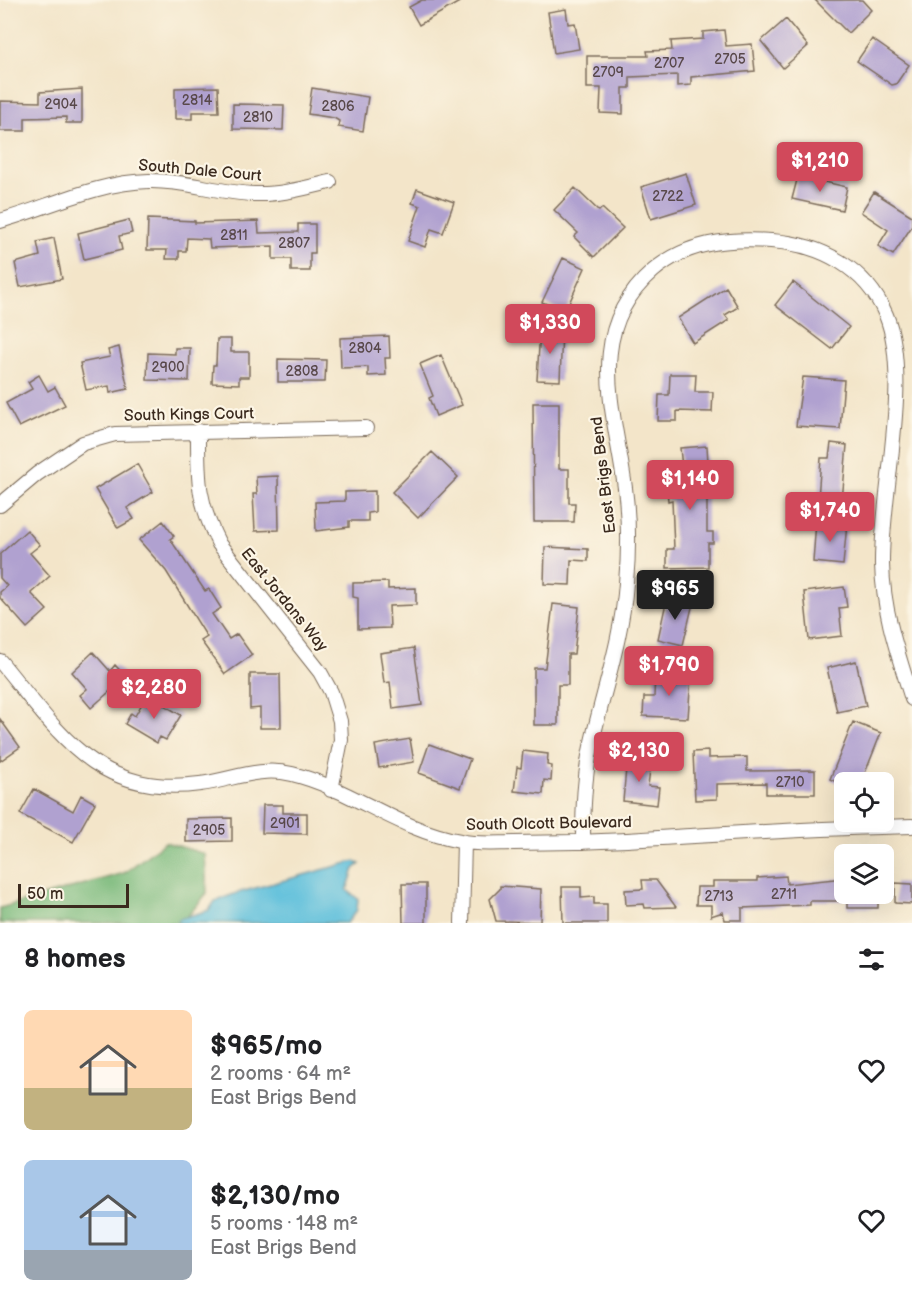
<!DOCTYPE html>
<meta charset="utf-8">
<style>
body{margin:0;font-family:"Balsamiq Sans",sans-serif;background:#f6f6f6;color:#202124;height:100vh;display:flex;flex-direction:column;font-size:22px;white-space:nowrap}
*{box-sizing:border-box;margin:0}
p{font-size:20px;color:#757577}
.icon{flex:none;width:33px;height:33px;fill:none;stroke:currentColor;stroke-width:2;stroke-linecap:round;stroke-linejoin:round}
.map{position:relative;height:923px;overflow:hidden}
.sheet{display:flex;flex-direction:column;background:#fff;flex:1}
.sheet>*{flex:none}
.fabs{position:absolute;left:834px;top:772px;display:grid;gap:12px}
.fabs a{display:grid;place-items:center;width:60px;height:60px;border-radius:9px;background:#fff;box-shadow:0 6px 24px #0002;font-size:30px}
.scale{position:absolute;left:18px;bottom:15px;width:111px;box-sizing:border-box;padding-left:6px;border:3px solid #3b2a1e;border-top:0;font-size:16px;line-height:21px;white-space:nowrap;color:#3b2a1e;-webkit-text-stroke:4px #fcf5e5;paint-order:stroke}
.price{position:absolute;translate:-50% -51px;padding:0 14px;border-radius:6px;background:#d1495b;color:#fff;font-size:20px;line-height:39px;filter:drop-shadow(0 2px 3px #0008)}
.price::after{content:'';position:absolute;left:50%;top:36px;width:18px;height:14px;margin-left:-9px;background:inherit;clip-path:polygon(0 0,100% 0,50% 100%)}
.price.current{background:#222;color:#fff}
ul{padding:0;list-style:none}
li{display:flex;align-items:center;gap:18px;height:150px;padding:0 24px}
li span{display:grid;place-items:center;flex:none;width:168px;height:120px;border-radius:9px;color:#555}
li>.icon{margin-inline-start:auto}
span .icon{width:72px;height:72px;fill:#fffc;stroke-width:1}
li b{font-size:26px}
h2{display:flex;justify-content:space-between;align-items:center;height:72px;padding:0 24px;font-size:26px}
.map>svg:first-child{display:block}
</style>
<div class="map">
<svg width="912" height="923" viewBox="0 0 912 923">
<rect width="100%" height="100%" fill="#fcf5e5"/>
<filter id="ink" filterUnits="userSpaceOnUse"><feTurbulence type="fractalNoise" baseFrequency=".0167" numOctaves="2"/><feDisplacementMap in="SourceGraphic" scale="12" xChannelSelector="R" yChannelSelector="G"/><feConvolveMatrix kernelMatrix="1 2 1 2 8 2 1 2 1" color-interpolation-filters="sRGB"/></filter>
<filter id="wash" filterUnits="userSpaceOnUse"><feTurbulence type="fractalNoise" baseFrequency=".008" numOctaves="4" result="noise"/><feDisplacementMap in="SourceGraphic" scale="24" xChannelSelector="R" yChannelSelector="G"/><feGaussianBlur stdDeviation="1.35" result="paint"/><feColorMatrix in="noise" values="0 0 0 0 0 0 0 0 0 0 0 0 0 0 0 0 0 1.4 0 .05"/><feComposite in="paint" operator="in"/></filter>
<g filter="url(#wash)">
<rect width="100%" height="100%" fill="#f3e5c9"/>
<path fill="#7aba7b" stroke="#5a724c" stroke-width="1.5" d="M165 842 205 854 207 893 182 923H0V908L124 873Z"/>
<path fill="#5ec0dc" stroke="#4c757d" stroke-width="1.5" d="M355 861 360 864 354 869 347 890 358 899 357 910 347 923H178L179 919 209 910 215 901 237 893Z"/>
<g id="blocks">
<path fill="#b0a1d0" d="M422 0H463L419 25 409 7Z
M815 0H862L871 10 848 33Z
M566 9 568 24 575 23 579 49 554 53 548 12Z
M786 19 808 46 783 68 761 41Z
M724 30 726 46 752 44 755 71 691 77V85L677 86V75L630 77V88H623V114L600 113 601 88H587V56H648L647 51 672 50 671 41 703 39V32Z
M872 39 909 65 896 84 892 85 857 61Z
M218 87 219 112H192V119H175V88Z
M312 88 368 97 363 131 338 127 339 121 334 118 308 114Z
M82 89V123H66V117L25 118V131H0V101L40 102V92Z
M233 104 284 105 283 130 233 129Z
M686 173 696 205 651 219 641 187Z
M798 176 847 187 842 210 792 199Z
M575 188 599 211 602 208 623 228 594 257 574 237 578 233 554 210Z
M417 189 454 202 443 233 431 229 425 247 408 241 420 206 412 203Z
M874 192 912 216V226L893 255 878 246 888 230 861 212Z
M148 219 195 221V223L258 221 259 233 298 232V224H315V253H310V271H291V259H273V246L210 248 209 239 187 238 186 251H179V259H166L167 250H147Z
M129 220 132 233 119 236 122 250 84 259 78 233Z
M54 238 62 279 20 287 15 263 40 256 37 242Z
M563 258 585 268 565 312 542 302Z
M793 282 849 327 832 349 775 305Z
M726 287 738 307 725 315 729 320 693 343 678 318Z
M540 329 562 330 560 381 537 380Z
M389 336 390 358H385L386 375 368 376V367L341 368 340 338Z
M217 339H231V352H249V377H239V384L212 383 213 365H216Z
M119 347 128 389 110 393 109 386 86 390 80 363 110 357 108 350Z
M175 348H190L189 381 147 380 148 353 175 354Z
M441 355 462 405 436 416 429 398 433 396 420 364Z
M278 359 326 360 325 382H278Z
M670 374H696L695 392H713L712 412 677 411V421H658L659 395H669Z
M39 375 48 391 55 387 65 405 19 427 6 403 32 389 28 382Z
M803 377 844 380 840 429 796 426Z
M533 403H559V469H569V503H575L574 522H534Z
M831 443 847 445 842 501 818 499 821 458H829Z
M707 446 710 497 707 498V532H713V543H708V567L667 568V549H674L672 500 668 501 666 478 683 477 680 448Z
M432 452 458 477 418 518 392 492Z
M137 464 153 492 127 508 134 519 118 528 95 489Z
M278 476 279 530 255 531 253 494H257L256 477Z
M375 491V512L368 513V521H349V527L316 531 315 502 345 501V492Z
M163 521 174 536 170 539 205 591 209 589 221 608 212 614 229 639 237 634 252 655 225 674 201 641 207 637 166 571 139 540Z
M816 521 847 524 843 565 813 562Z
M27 530 40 545 30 553 50 576 31 593 47 610 27 628 0 598V592L7 586 0 578V554Z
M545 547 588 549V561L571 560 570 585 544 584Z
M388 582V589L416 588V605L389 606 390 628 358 629V598L353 597V583Z
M844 587 847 607 839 608 842 636 809 640 804 592Z
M667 598 693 603 683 645 658 639Z
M553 604 579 607 574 654H568V685H558V725H534V668H545Z
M414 648 422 705 393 709 390 682 384 683 380 653Z
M93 652 110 671 115 665 126 677 91 708 80 695 87 689 72 672Z
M856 661 866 706 837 712 827 668Z
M250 674H280L281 728H260V708L250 709Z
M655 674 691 676 688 718 643 716 644 697H654Z
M147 695 181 715 166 740 160 737 157 743 125 724 131 713 135 716Z
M0 719 20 747 0 761Z
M853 722 881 733 861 783H839L830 779Z
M410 739 414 762 379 768 375 745Z
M429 744 470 759 460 788 419 773Z
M523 751 548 754 547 765 552 766 551 781 544 780 543 794 514 791 517 767 521 768Z
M708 751V758L747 757V771L815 770V794H766V783L717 784V799L695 800 693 752Z
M627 758 651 761 648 786 659 787 657 805 623 801Z
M34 789 73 811 81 795 95 803 73 842 20 814Z
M263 805H283V813H307V834L262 833Z
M232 818V841L186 842V819Z
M786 876 787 884 844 878V901H810V905L742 908V920H725L723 912 711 916V905H696L697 887H713V881H757V878Z
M642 880H656L676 907 645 908 644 904 626 905 625 890 643 889Z
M895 883 912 884V904L895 903Z
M402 884H426V923H403Z
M500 886 541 889 540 922 496 921 490 899 500 889Z
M562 887H581V898L594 897V904H607V923H563Z
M847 894H878V908H847Z"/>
</g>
</g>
<g filter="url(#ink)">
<use href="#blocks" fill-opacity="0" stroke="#7b6b5a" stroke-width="1.5"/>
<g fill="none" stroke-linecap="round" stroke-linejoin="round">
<defs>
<path id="street" d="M0 221C49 207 98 182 149 181 184 180 219 193 254 194 280 195 305 188 330 182
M198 431C198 478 197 501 219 544L320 672 331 692 340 721 341 740 331 790
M0 505 37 474 83 443 115 434 366 428
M0 661C58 731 96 798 200 784 232 780 259 766 292 774 350 788 398 830 460 841 477 845 497 843 514 843 552 843 589 842 627 840 722 834 817 828 912 826
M583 842C583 809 584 775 592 742 604 689 622 638 626 583 629 551 629 520 625 488 615 410 583 332 653 271 687 242 728 238 771 241 821 244 866 268 886 315 912 378 881 493 882 564 883 612 898 654 912 699
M462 923 464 842"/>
</defs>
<use href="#street" stroke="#7b6b5a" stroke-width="16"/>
<use href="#street" stroke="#fff" stroke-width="14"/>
</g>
</g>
<g text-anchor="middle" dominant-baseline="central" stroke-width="4.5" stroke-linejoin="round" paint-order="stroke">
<g font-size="14" fill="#58484a">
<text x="730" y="59">2705</text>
<text x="669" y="63">2707</text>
<text x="608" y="72">2709</text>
<text x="197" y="100">2814</text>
<text x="61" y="104">2904</text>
<text x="338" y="106">2806</text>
<text x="258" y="117">2810</text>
<text x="668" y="196">2722</text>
<text x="234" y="235">2811</text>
<text x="294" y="243">2807</text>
<text x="365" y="348">2804</text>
<text x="168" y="367">2900</text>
<text x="302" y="371">2808</text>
<text x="790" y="782">2710</text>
<text x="285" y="823">2901</text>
<text x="209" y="830">2905</text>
<text x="784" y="894">2711</text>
<text x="719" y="896">2713</text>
</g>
<g font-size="16" fill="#3b2a1e" stroke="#fcf5e5">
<text transform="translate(200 171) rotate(5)">South Dale Court</text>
<text transform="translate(189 415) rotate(-1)">South Kings Court</text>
<text transform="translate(604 475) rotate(-97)">East Brigs Bend</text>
<text transform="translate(284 600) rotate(51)">East Jordans Way</text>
<text transform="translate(549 824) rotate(-1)">South Olcott Boulevard</text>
</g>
</g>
</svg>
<div class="fabs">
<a><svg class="icon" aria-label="locate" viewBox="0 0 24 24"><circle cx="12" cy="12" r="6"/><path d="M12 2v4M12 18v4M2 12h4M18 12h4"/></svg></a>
<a><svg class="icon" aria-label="layers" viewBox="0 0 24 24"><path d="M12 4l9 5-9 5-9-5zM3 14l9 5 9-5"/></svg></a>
</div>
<div class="scale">50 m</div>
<b class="price" style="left:820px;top:193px">$1,210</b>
<b class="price" style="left:550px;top:355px">$1,330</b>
<b class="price" style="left:690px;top:511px">$1,140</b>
<b class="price" style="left:830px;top:543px">$1,740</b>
<b class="price current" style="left:675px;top:621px">$965</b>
<b class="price" style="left:669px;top:697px">$1,790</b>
<b class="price" style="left:154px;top:720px">$2,280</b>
<b class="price" style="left:639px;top:783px">$2,130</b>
</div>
<section class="sheet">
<h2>8 homes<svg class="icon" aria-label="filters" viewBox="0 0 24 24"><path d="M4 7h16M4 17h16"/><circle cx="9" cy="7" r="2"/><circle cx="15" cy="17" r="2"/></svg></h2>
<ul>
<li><span style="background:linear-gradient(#ffd9b3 65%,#c2b280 0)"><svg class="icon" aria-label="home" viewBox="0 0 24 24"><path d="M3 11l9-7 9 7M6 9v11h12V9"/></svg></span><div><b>$965/mo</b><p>2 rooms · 64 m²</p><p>East Brigs Bend</p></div><svg class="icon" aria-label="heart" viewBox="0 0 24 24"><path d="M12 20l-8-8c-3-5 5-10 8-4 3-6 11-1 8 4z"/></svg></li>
<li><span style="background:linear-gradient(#a9c7e8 75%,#9aa5b1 0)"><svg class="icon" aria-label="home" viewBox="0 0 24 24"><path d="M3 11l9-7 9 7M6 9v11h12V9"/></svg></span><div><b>$2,130/mo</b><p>5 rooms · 148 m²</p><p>East Brigs Bend</p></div><svg class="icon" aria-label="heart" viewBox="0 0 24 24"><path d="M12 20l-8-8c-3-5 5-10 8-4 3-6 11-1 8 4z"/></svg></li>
</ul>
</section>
